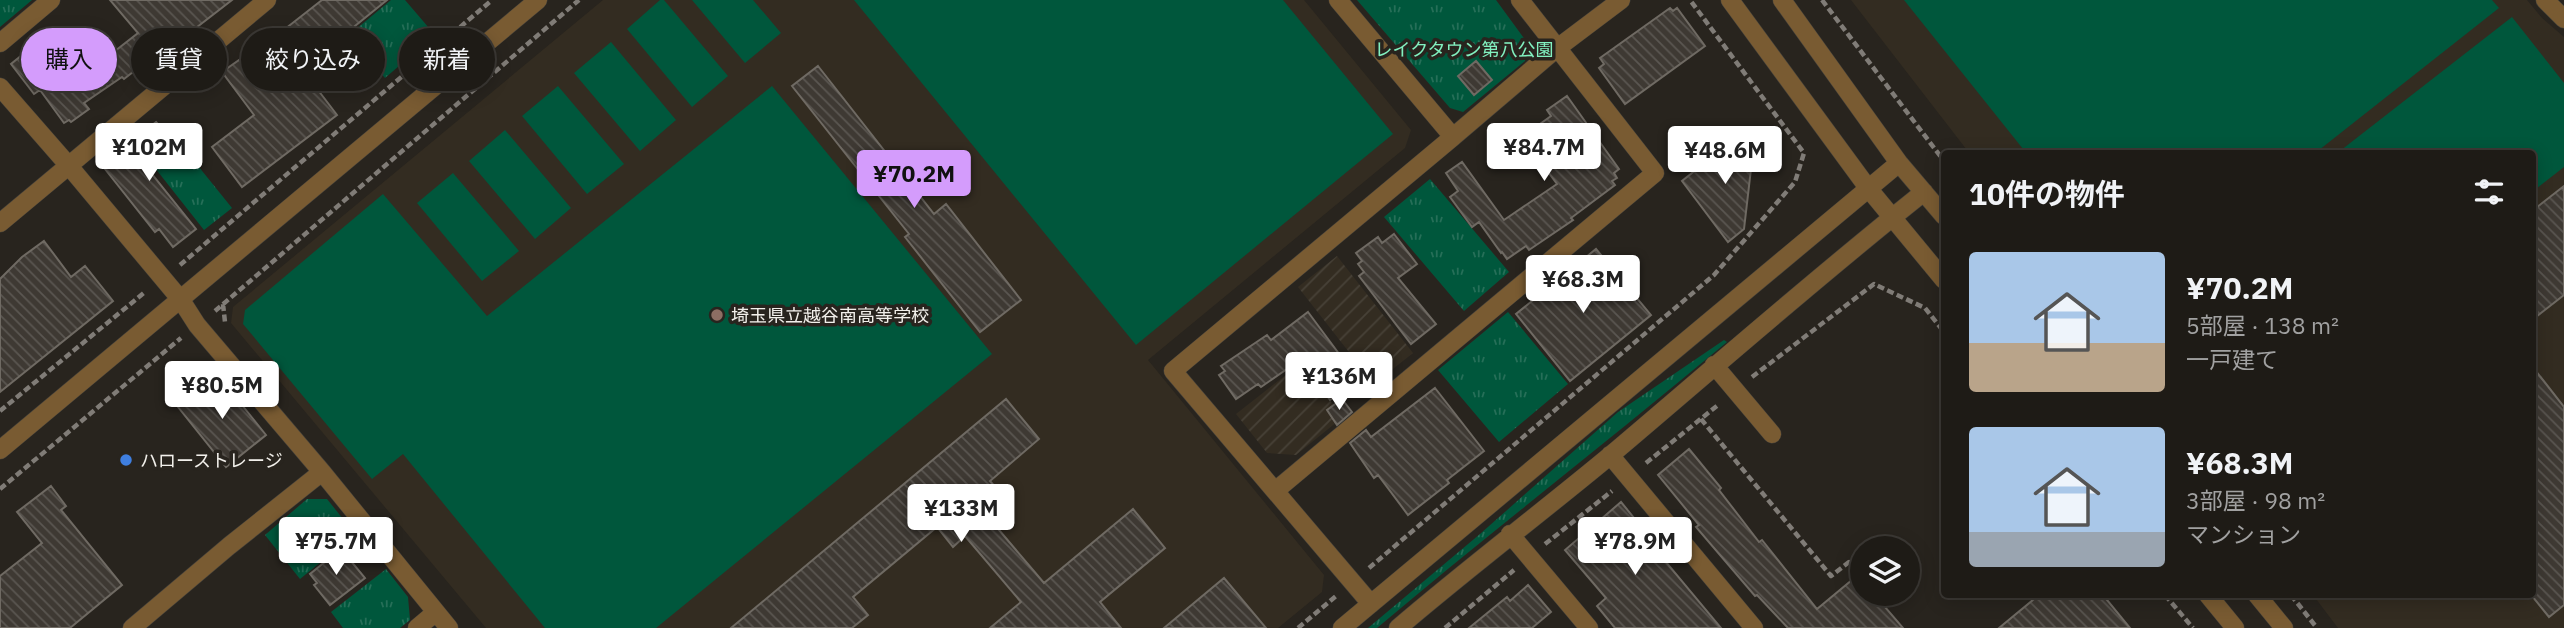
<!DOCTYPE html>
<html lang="ja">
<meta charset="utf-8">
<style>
body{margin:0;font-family:"IBM Plex Sans","Noto Sans JP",sans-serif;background:#2b2823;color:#f1f3f6;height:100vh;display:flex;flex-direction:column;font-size:26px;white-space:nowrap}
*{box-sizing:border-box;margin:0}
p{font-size:23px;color:#a1a1a1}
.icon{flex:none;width:38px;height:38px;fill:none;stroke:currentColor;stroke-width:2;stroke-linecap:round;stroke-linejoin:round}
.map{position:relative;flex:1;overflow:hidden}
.details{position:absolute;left:1941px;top:150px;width:595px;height:448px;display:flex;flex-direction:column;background:#1e1b16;border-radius:7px;box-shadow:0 4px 18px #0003,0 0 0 2px #3c3935}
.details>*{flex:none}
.banner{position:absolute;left:21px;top:28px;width:665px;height:63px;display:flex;gap:14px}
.buttons{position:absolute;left:1850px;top:536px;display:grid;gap:14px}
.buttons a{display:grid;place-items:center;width:70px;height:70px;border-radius:50%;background:#1e1b16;box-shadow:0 4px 18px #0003,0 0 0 2px #3c3935;font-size:35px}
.price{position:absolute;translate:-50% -60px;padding:0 16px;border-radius:7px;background:#fff;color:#222;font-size:23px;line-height:46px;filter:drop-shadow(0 2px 4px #0008)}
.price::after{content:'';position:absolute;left:50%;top:42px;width:21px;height:16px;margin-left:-10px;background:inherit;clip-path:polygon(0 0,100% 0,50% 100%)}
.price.on{background:#d49cfc;color:#111}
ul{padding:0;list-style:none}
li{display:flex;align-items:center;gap:21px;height:175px;padding:0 28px}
li span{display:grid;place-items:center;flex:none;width:196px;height:140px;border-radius:7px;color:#555}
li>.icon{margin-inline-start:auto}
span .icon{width:84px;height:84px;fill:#fffc;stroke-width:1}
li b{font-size:30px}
h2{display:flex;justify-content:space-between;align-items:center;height:84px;padding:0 28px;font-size:30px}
.chip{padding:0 24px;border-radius:32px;background:#1e1b16;box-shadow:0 4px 18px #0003,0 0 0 2px #3c3935;font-size:24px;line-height:63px}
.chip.on{background:#d49cfc;color:#111}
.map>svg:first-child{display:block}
</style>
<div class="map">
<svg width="2564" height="628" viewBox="0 0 2564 628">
<defs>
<pattern id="industrial-furrows" width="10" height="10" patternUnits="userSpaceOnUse" patternTransform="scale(1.75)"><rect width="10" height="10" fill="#332c21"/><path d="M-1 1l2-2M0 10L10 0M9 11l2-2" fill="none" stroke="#474137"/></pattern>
<pattern id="grass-tufts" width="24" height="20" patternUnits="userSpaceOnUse" patternTransform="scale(1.75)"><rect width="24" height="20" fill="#00573c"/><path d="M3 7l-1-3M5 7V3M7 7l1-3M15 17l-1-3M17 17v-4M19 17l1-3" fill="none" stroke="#266f58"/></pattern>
<pattern id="building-back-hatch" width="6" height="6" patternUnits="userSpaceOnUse" patternTransform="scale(1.75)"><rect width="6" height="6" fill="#3e3933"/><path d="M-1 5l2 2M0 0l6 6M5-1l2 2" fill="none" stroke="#5a5651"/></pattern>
</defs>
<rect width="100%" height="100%" fill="#28241e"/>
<path fill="#332c21" d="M603 0H1304L1411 130 1405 148 1148 360 1324 575 1322 592 1278 628H486L231 323 233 307Z
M1851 0H2527L2542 18 2564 37V628H2338L2313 595H2532V154H1970Z"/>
<path fill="url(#industrial-furrows)" d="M1337 256 1413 353 1374 384 1298 287Z
M1301 363 1343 417 1296 455 1267 453 1236 414Z"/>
<path fill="url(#grass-tufts)" d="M0 0H32L0 27Z
M391 0H405L435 35 385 78 349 35Z
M1357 0H1496L1529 45 1525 61 1463 112 1450 108Z
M182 146 232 208 204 230 155 168Z
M1430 179 1509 272 1464 311 1384 217Z
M1508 312 1568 384 1499 442 1438 370Z
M1724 340 1727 342C1611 439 1492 531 1377 628H1368L1480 534 1618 412Z
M307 499H327L355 534 300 579 265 535Z
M386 569 408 597 410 620 400 628H343L331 612Z"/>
<path fill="#00573c" d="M660 0H664L728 76 692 107 627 29Z
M692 0H753L781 33 745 63Z
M854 0H1283L1393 134 1136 345Z
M1904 0H2492L2499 8 2314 154H2027Z
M2512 17 2564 83V167L2532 192V154H2336Z
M611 42 676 120 640 151 574 73Z
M558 86 624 164 587 194 522 116Z
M772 86 992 354 656 628H545L403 454 372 479 243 324 245 310 383 194 487 316Z
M505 130 571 208 535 239 469 161Z
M453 173 519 251 482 281 417 203Z"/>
<path fill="url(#building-back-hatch)" stroke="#6f6a63" stroke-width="2" d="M110 0H232L135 75 133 72 124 79 122 77 84 103 89 109 71 122 69 120 64 123 40 90 34 94 11 64 37 43 47 56 54 50 77 79 83 76 138 33Z
M322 0H387L302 69 337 115 242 187 212 147 254 115 222 72 242 58 244 61Z
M1670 8 1673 11 1677 8 1705 46 1625 104 1599 68 1604 64 1600 58Z
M1476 61 1492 80 1474 95 1458 76Z
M818 66 934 214 946 204 1021 300 980 332 905 237 909 234 792 86Z
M1567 96 1619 169 1614 173 1617 178 1612 181 1615 185 1571 218 1573 220 1529 250 1526 246 1507 259 1502 252 1501 253 1479 222 1472 227 1450 197 1458 191 1446 173 1462 162 1504 220 1557 184 1522 137 1551 116 1547 110Z
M156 122 176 144 147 168 196 229 173 247 159 229 155 232 101 164Z
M1745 131 1754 143 1744 229 1728 242 1682 181Z
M2564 186V295L2532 320V211Z
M1394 234 1417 264 1398 278 1436 324 1411 344 1359 276 1364 272 1358 264 1362 261 1356 253 1378 237 1382 243Z
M44 241 71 277 85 266 113 301 0 392V279L22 257Z
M1596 249 1651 315 1570 381 1516 314Z
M1308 312 1354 374 1346 380 1350 386 1330 400 1300 360 1261 387 1258 384 1236 399 1219 375 1225 371 1221 366 1267 335 1271 340Z
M2532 366 2564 407V605L2549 617 2532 596Z
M218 375 266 435 226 467 178 407Z
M1435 388 1484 451 1447 480 1449 483 1408 515 1378 475 1374 478 1350 443 1366 430 1371 437Z
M1006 399 1039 439 990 481 1007 501 988 517 1044 583 1133 509 1165 548 1100 602 1121 628H990L1021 602 965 536 953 547 937 527 853 597 868 615 852 628H731Z
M1342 399 1352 412 1337 425 1327 410Z
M1689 449 1721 488 1719 490 1759 542 1762 540 1817 609 1858 575 1862 580V593H1873L1903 628H1788L1757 595 1755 596 1696 527 1699 525 1658 475Z
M51 486 66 506 61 510 122 585 70 628H0V576L42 543 17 512Z
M1621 502 1643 529 1640 531 1721 628H1615L1597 606 1606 598 1565 550Z
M341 549 365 578 330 605 314 585 317 583 310 574Z
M1224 578 1266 628H1164Z
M1528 585 1551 612 1532 628H1469L1507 597 1510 601Z
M2039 595H2103L2130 628H1999Z"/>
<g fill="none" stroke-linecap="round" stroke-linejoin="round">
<defs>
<path id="minor" d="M1338 0 1453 137 1173 371 1371 604
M1730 0 1868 188 1944 280
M1782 0 1899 163 1944 216
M2545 0 2564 19
M0 43 51 0
M0 87 69 166 181 300 197 325 322 472 449 628
M1453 137 1556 49 1621 0
M0 223 267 0
M1714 365 1772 434
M0 450 538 0
M1610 455 1754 628
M1275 491 1655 173 1520 0
M1510 534 1589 628
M2208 595 2235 628
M2257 595 2284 628
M132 628 229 546 322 472
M417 628 436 612
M1342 628 1899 163
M1398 628C1468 568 1541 513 1612 454 1716 366 1818 276 1924 192"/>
</defs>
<use href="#minor" stroke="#44413b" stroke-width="19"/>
<path stroke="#807c77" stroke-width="4.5" stroke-dasharray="7 3.5" stroke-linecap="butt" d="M1822 0 1944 161
M180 265 492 0
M223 304 225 322
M215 311 579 0
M1752 377 1874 284 1925 308 1944 332
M0 411 145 292
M1701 419 1831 576 1849 562 1856 570
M1646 463 1718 405
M0 489 181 338
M1545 544 1612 491
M1369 568 1714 275 1795 182 1804 153 1690 0
M2165 595 2193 628
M2291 595 2317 628
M1298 628 1336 596
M1445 628 1514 570"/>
<use href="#minor" stroke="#795b32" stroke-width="18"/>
</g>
<circle fill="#8d6e63" stroke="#28241e" stroke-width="2.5" cx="717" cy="315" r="7"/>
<circle fill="#3f7fe0" stroke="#28241e" stroke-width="2.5" cx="126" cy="460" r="7"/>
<g text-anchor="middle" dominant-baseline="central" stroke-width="7" stroke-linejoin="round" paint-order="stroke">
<g font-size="18" fill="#82f1c0" stroke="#28241e">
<text x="1464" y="49">レイクタウン第八公園</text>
</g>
<g font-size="18" fill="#f2f0eb" stroke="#28241e" text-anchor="start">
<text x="731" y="315">埼玉県立越谷南高等学校</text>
<text x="140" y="460">ハローストレージ</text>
</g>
</g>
</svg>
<div class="buttons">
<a><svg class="icon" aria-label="layers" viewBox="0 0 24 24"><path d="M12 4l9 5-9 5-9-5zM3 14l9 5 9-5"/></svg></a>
</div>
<b class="price" style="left:149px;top:183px">¥102M</b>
<b class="price" style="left:1544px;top:183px">¥84.7M</b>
<b class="price" style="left:1725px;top:186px">¥48.6M</b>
<b class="price on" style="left:914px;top:210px">¥70.2M</b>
<b class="price" style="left:1583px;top:315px">¥68.3M</b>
<b class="price" style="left:1339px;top:412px">¥136M</b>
<b class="price" style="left:222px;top:421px">¥80.5M</b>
<b class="price" style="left:961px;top:544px">¥133M</b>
<b class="price" style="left:336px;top:577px">¥75.7M</b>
<b class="price" style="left:1635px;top:577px">¥78.9M</b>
<div class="banner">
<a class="chip on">購入</a>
<a class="chip">賃貸</a>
<a class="chip">絞り込み</a>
<a class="chip">新着</a>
</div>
<section class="details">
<h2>10件の物件<svg class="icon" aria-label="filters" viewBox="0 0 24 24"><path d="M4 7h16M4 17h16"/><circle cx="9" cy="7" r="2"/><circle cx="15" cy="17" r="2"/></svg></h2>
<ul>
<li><span style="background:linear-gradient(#a9c7e8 65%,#b9a48a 0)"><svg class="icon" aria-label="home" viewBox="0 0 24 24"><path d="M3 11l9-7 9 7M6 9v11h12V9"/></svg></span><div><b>¥70.2M</b><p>5部屋 · 138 m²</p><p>一戸建て</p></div></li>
<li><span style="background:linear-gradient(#a9c7e8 75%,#9aa5b1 0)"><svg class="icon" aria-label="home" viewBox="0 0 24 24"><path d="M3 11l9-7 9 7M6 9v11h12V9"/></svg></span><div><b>¥68.3M</b><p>3部屋 · 98 m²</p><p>マンション</p></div></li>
</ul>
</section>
</div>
